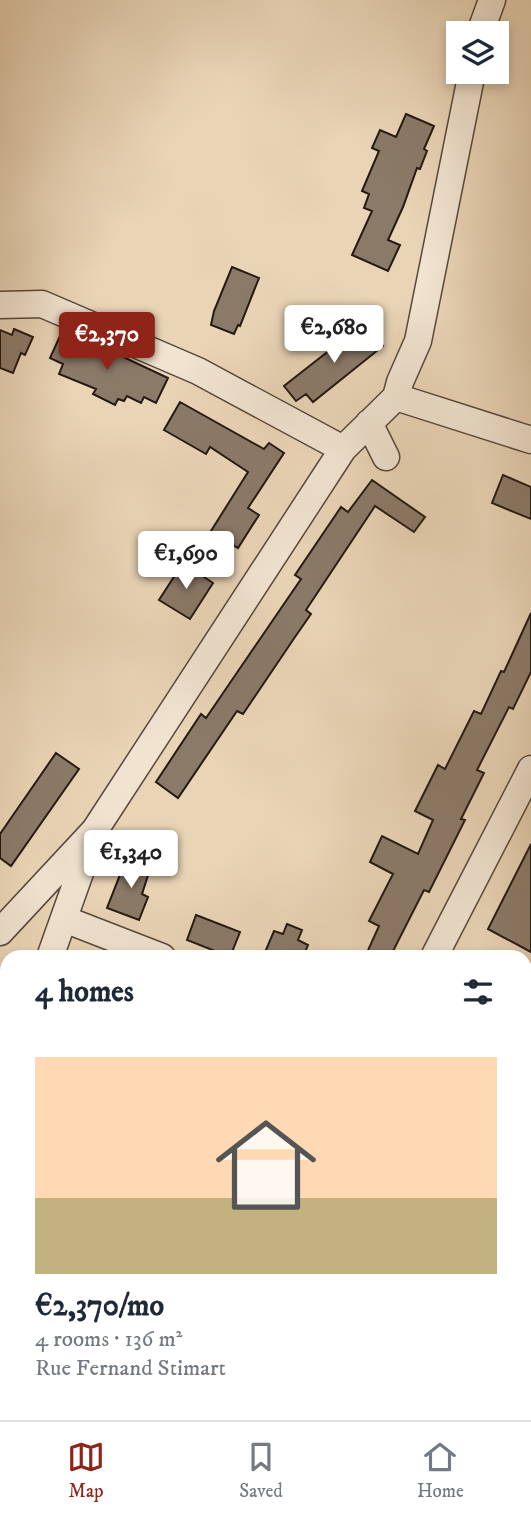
<!DOCTYPE html>
<meta charset="utf-8">
<style>
body{margin:0;font-family:"IM FELL DW Pica",serif;background:#f6f6f7;color:#1f2937;height:100vh;display:flex;flex-direction:column;font-size:26px;white-space:nowrap}
*{box-sizing:border-box;margin:0}
p{font-size:23px;color:#747a83}
.icon{flex:none;width:38px;height:38px;fill:none;stroke:currentColor;stroke-width:2;stroke-linecap:round;stroke-linejoin:round}
.map{position:relative;flex:1;overflow:hidden}
.side{position:absolute;left:0px;top:950px;width:532px;height:471px;display:flex;flex-direction:column;background:#fff;border-radius:21px 21px 0 0;box-shadow:0 4px 10px #0003}
.side>*{flex:none}
.tools{position:absolute;left:446px;top:21px;display:grid;gap:14px}
.tools a{display:grid;place-items:center;width:63px;height:63px;border-radius:0px;background:#fff;box-shadow:0 4px 10px #0003;font-size:35px}
.price{position:absolute;translate:-50% -60px;padding:0 16px;border-radius:7px;background:#fff;color:#222;font-size:23px;line-height:46px;filter:drop-shadow(0 2px 4px #0008)}
.price::after{content:'';position:absolute;left:50%;top:42px;width:21px;height:16px;margin-left:-10px;background:inherit;clip-path:polygon(0 0,100% 0,50% 100%)}
.price.active{background:#8f2418;color:#fff}
ul{padding:0;list-style:none}
li{display:grid;align-content:center;gap:14px;height:371px;padding:0 35px}
li span{display:grid;place-items:center;height:217px;border-radius:0px;color:#555}
li>.icon{margin-inline-start:auto}
span .icon{width:126px;height:126px;fill:#fffc;stroke-width:1}
li b{font-size:30px}
h2{display:flex;justify-content:space-between;align-items:center;height:84px;padding:0 35px;font-size:30px}
.tabs{display:flex;justify-content:space-around;align-items:center;height:98px;border-top:2px solid #e0e1e3;background:#fff;font-size:19px;color:#747a83}
.tabs a{display:grid;justify-items:center;gap:4px}
.tabs .active{color:#8f2418}
.map>svg:first-child{display:block}
</style>
<div class="map">
<svg width="531" height="1420" viewBox="0 0 531 1420">
<rect width="100%" height="100%" fill="#e9d4b6"/>
<filter id="stains"><feTurbulence type="fractalNoise" baseFrequency=".00286" numOctaves="4"/><feColorMatrix values="0 0 0 0 .2 0 0 0 0 .09 0 0 0 0 .02 0 0 0 .5 -.17"/></filter>
<radialGradient id="worn" r=".72"><stop offset=".6" stop-color="#630" stop-opacity="0"/><stop offset="1" stop-color="#630" stop-opacity=".3"/></radialGradient>
<path fill="#8b7a68" stroke="#251913" stroke-width="2" d="M406 114 434 126 424 149 427 151 420 169 417 168 403 207 388 240 400 245 388 271 352 255 372 211 364 208 369 194 362 191 379 151 372 148 380 130 396 137Z
M232 267 259 278 240 326 238 325 234 334 211 325 214 311Z
M363 324 383 346 313 402 306 394 296 401 284 386Z
M14 329 33 337 25 355 21 353 13 373 0 368V330L12 335Z
M60 336 70 340 75 339 114 355 115 353 168 378 156 403 144 397 141 403 127 396 124 401 118 399 115 405 93 394 96 389 59 374 63 364 50 358Z
M180 402 264 449 269 443 284 453 248 508 259 515 238 548 211 531 248 472 210 447 206 454 164 430Z
M503 475 531 487V519L492 503Z
M372 480 425 517 414 532 375 506 306 610 311 614 295 637 243 714 237 711 178 798 156 782 201 714 206 718 301 579 295 575 341 507 348 512Z
M183 563 213 583 190 619 159 600Z
M531 613V672L513 709 509 707 477 770 484 773 461 819 465 820 429 892 424 890 390 957H365L379 926 369 921 393 874 370 862 382 836 418 854 433 820 415 811 438 765 445 769 474 711 481 714 501 671 504 672Z
M56 753 79 769 11 866 0 858V834Z
M531 844V952L488 929Z
M127 857 151 866 142 894 148 897 139 920 107 908Z
M196 915 240 932 230 957 187 940Z
M287 924 302 930 298 940 308 945 303 957H263L274 931 283 934Z"/>
<g fill="none" stroke-linecap="round" stroke-linejoin="round">
<defs>
<path id="minor" d="M480 33 492 0
M0 305 42 304 198 371 343 449
M396 397 531 440
M369 423 386 457
M64 919 162 957
M0 932 95 830 343 449 396 397 400 382 418 341 472 72
M50 957 91 842
M434 957 531 769
M525 1068 531 1069
M0 1091 7 1072
M525 1388 531 1383
M193 1420 196 1414
M488 1420 495 1414"/>
</defs>
<use href="#minor" stroke="#56483c" stroke-width="29"/>
<use href="#minor" stroke="#f1e3d0" stroke-width="26"/>
</g>
<rect width="100%" height="100%" filter="url(#stains)"/>
<rect width="100%" height="100%" fill="url(#worn)"/>
</svg>
<div class="tools">
<a><svg class="icon" aria-label="layers" viewBox="0 0 24 24"><path d="M12 4l9 5-9 5-9-5zM3 14l9 5 9-5"/></svg></a>
</div>
<b class="price" style="left:334px;top:365px">€2,680</b>
<b class="price active" style="left:107px;top:372px">€2,370</b>
<b class="price" style="left:186px;top:591px">€1,690</b>
<b class="price" style="left:131px;top:890px">€1,340</b>
<section class="side">
<h2>4 homes<svg class="icon" aria-label="filters" viewBox="0 0 24 24"><path d="M4 7h16M4 17h16"/><circle cx="9" cy="7" r="2"/><circle cx="15" cy="17" r="2"/></svg></h2>
<ul>
<li><span style="background:linear-gradient(#ffd9b3 65%,#c2b280 0)"><svg class="icon" aria-label="home" viewBox="0 0 24 24"><path d="M3 11l9-7 9 7M6 9v11h12V9"/></svg></span><div><b>€2,370/mo</b><p>4 rooms · 136 m²</p><p>Rue Fernand Stimart</p></div></li>
</ul>
</section>
</div>
<nav class="tabs">
<a class="active"><svg class="icon" aria-label="map" viewBox="0 0 24 24"><path d="M3 6l6-2 6 2 6-2v14l-6 2-6-2-6 2zM9 4v14M15 6v14"/></svg>Map</a>
<a><svg class="icon" aria-label="saved" viewBox="0 0 24 24"><path d="M7 4h10v16l-5-4-5 4z"/></svg>Saved</a>
<a><svg class="icon" aria-label="home" viewBox="0 0 24 24"><path d="M3 11l9-7 9 7M6 9v11h12V9"/></svg>Home</a>
</nav>
